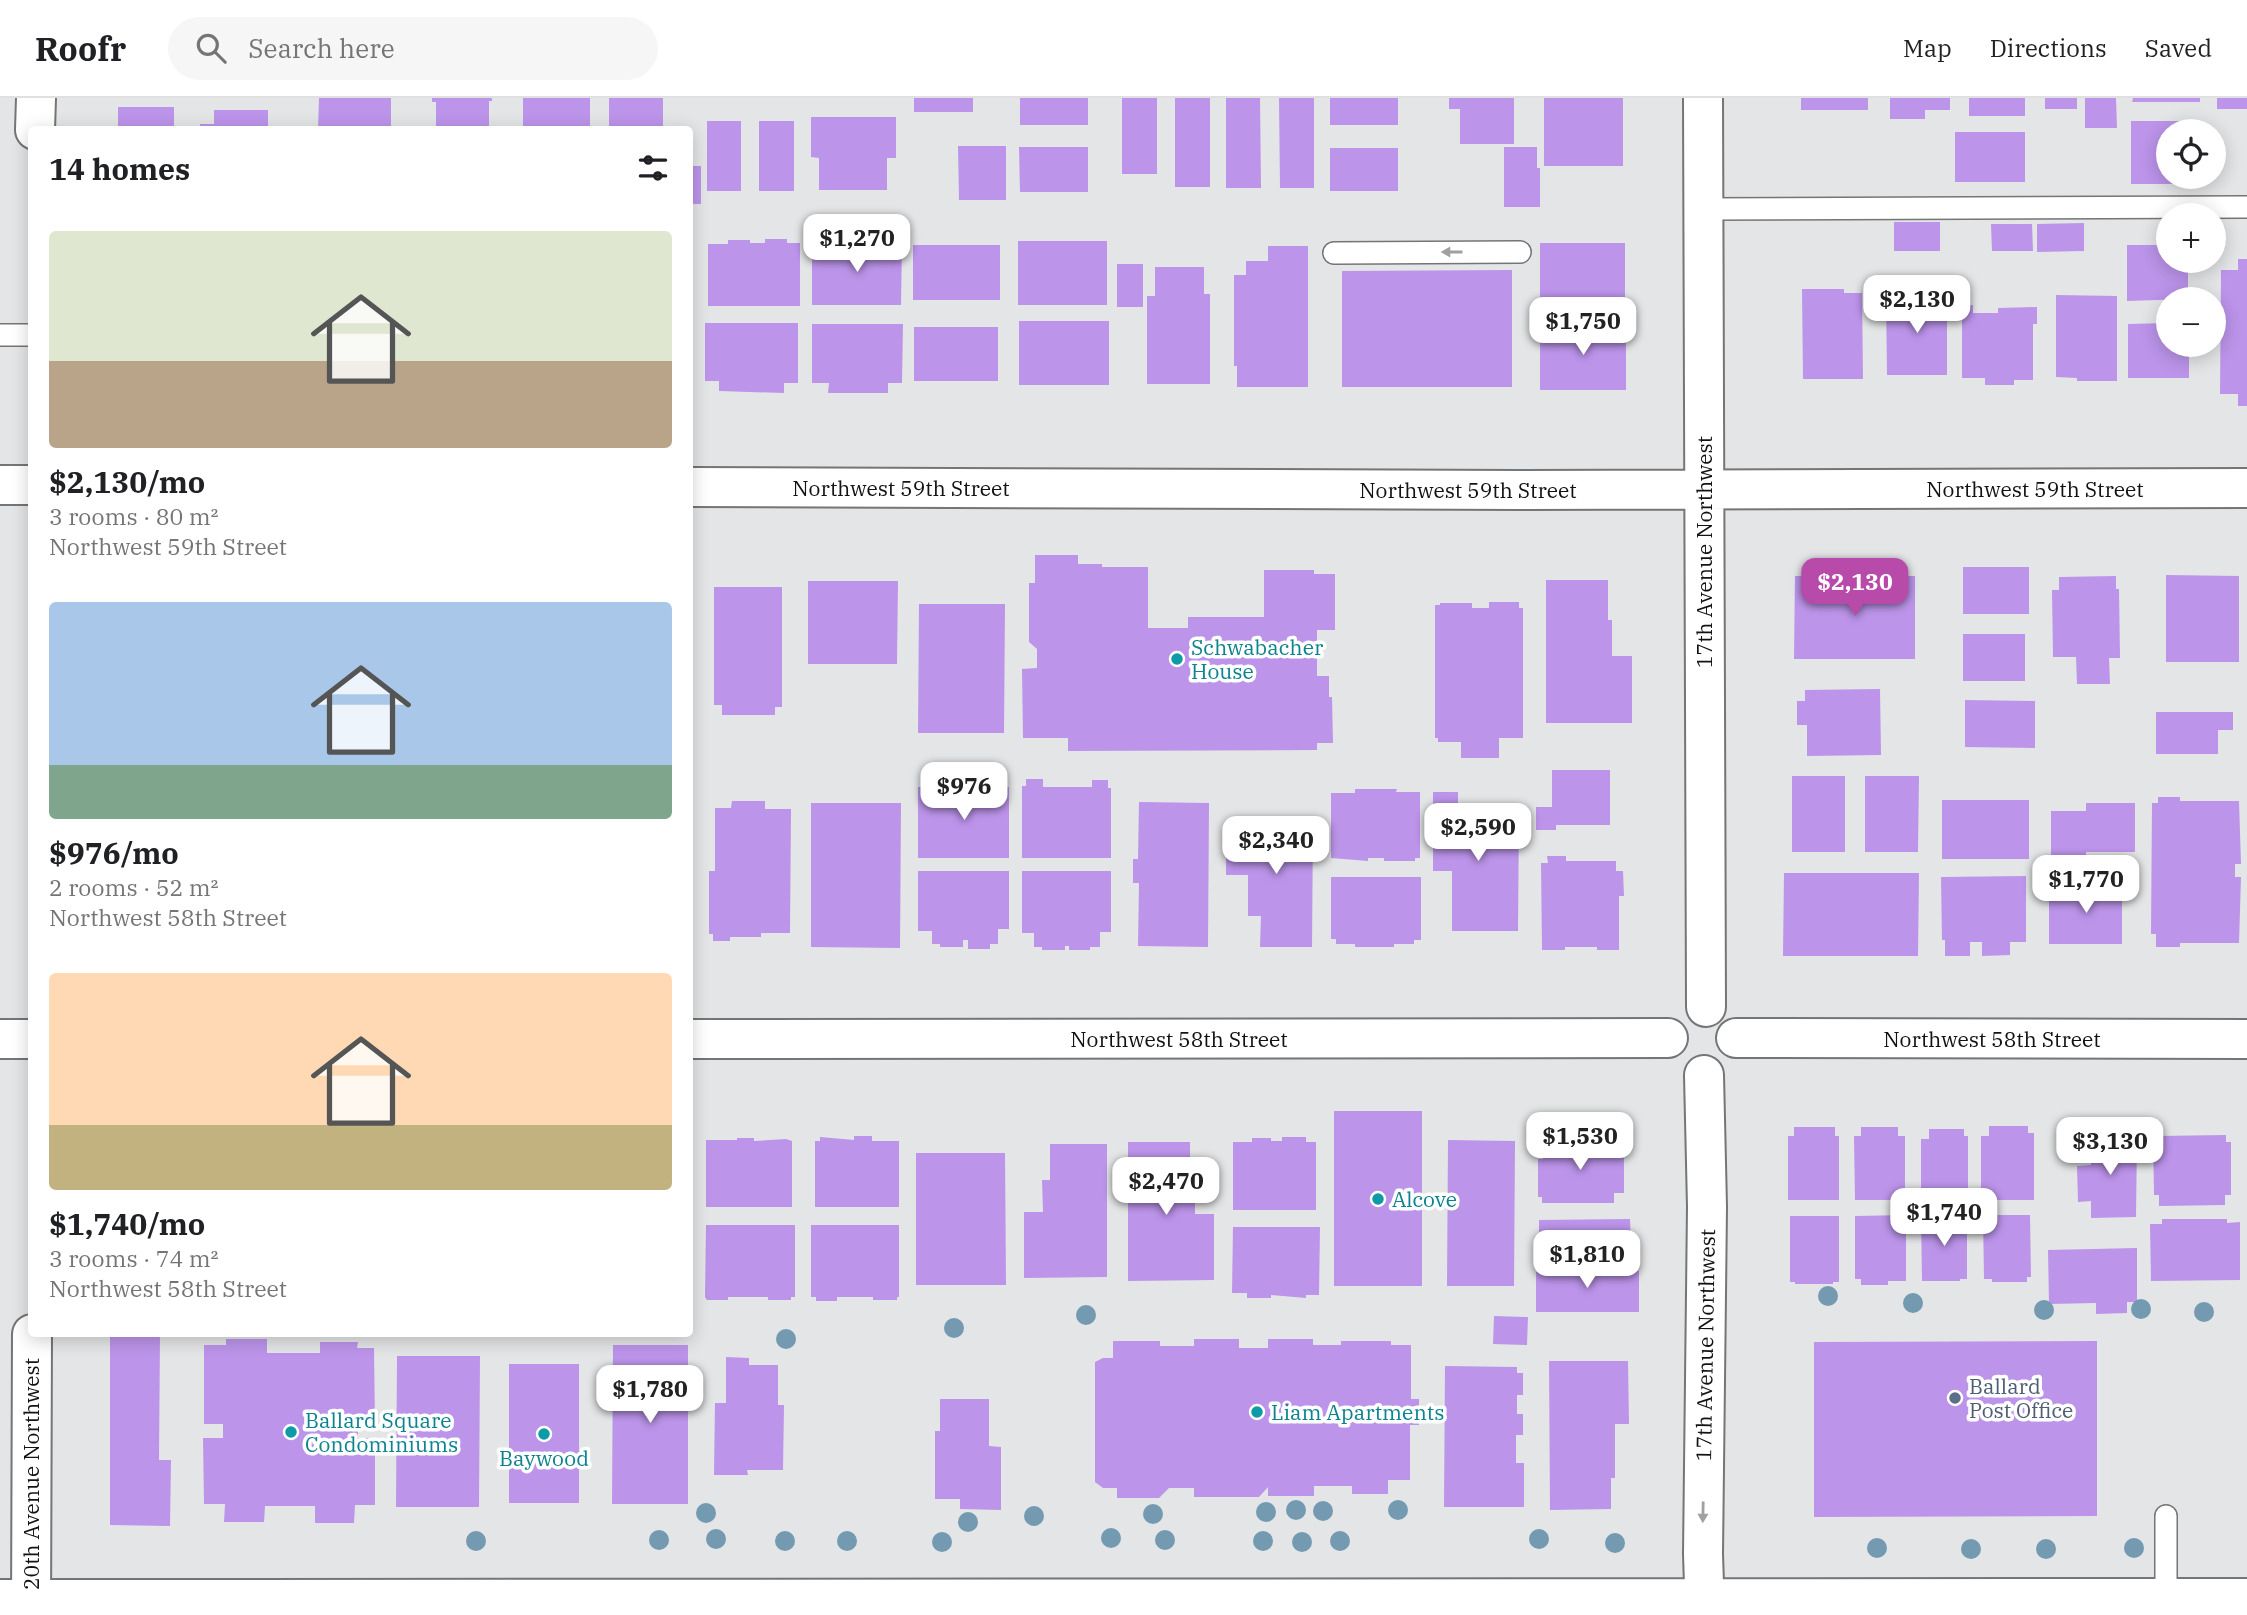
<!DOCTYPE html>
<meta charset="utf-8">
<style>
body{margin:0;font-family:"IBM Plex Serif",serif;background:#f6f6f6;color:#202124;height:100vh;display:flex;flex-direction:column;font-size:26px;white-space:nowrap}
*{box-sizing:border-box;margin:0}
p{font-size:23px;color:#757577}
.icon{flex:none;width:38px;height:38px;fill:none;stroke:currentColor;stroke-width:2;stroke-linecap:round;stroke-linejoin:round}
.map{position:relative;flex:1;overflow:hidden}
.drawer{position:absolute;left:28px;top:28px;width:665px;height:1211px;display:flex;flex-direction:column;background:#fff;border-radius:7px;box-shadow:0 4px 18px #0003}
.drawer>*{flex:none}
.buttons{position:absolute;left:2156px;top:21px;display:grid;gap:14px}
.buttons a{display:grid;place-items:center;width:70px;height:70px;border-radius:50%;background:#fff;box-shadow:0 4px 18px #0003;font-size:35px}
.price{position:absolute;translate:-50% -60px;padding:0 16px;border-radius:14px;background:#fff;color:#222;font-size:23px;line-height:46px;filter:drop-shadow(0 2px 4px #0008)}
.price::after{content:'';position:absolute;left:50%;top:42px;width:21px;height:16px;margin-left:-10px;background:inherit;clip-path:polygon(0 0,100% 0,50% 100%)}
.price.active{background:#b84aa9;color:#fff}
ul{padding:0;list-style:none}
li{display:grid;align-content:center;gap:14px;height:371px;padding:0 21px}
li span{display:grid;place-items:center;height:217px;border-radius:7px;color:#555}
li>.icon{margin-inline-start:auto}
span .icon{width:126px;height:126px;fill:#fffc;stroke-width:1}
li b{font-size:30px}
h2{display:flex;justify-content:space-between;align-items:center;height:84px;padding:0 21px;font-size:30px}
header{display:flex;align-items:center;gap:42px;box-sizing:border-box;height:98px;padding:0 35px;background:#fff;border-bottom:2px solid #e0e0e0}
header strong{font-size:33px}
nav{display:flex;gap:38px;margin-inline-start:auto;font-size:24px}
.search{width:490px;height:63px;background:#f6f6f6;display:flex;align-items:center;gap:18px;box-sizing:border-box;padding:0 24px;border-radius:38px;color:#757577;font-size:26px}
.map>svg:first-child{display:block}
</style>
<header>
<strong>Roofr</strong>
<div class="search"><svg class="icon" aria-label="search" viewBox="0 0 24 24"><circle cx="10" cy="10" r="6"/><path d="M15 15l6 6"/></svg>Search here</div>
<nav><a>Map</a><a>Directions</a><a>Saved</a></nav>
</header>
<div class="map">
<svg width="2247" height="1517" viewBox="0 0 2247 1517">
<rect width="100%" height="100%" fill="#e4e5e6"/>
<path fill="#bc94ea" d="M319 0H391V32H318Z
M432 0H492V3H489V32H436V4H432Z
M523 0H590V32H523Z
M609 0H663V32H609Z
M914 0H973V14H914Z
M1020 0H1088V27H1020Z
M1122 0H1157V76H1122Z
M1175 0H1210V89H1175Z
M1226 0H1260L1261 90H1226Z
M1279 0H1314V90H1280Z
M1330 0H1398V27H1330Z
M1449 0H1514V46H1460V11H1449Z
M1544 0H1623V68H1544Z
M1801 0H1868V12H1801Z
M1890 0H1950V12H1925V21H1890Z
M1969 0H2025V18H1969Z
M2045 0H2077V11H2045Z
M2085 0H2116L2117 30H2085Z
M2133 0H2200V4H2132Z
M2217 0H2247V11H2217Z
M118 9H174V32H118Z
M214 12H268V32H200V26H214Z
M811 19H896V60H887V92H819V60L811 59Z
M707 23H741V93H707Z
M759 23H794V93H759Z
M2131 23H2192V33H2168V79H2192V86H2131Z
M1955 34H2025V84H1955Z
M958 48H1006V102H959Z
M1019 49H1088V94H1020Z
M1504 49H1537V70H1540V109H1504Z
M1330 50H1398V93H1330Z
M690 68H701V106H690Z
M1894 124H1940V153H1894Z
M2084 125V153L2037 154V126Z
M1991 126H2032L2033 153H1992Z
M765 141H787V145H800V208H708V146H728V142H750V145H765Z
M830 143H853V146H861V143H883V146H902L901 207H812V146L830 147Z
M1018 143H1107V207H1018Z
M1540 145H1625V207H1540Z
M913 147H1000V202H913Z
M2127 147H2168V163H2188V201L2127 203Z
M1268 148H1308V289H1237V268H1234V177H1246V163H1268Z
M2238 161H2247V308H2238V296H2220L2221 172H2238Z
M1117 166H1143V209H1117Z
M1155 169H1204V196H1210V286H1147V198H1155Z
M1512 172V289H1342V173Z
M1802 191H1844V195H1862L1863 281H1803Z
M1920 196H1947V277H1887L1886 198H1920Z
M2056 197 2117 198V283H2077V280L2056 279Z
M690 200H693V291H690Z
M1962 207H1973V215H1998V210L2037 209V226H2033V282H2014V287H1985V280H1962Z
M1019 223H1109V287H1019Z
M705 225H798V285H784V295L719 293V283H705Z
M1540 225 1626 226V292H1540Z
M2168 225V247H2189V280H2128V226Z
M812 226H903L902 285H888V295H828L829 285H812Z
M914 229H998V283H914Z
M1035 457H1078V466H1102V469H1148V530H1188V519H1264V472H1314V476H1335V532H1317V578H1329V599H1332L1333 645H1317V652L1068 653V640H1023L1022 571 1037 570V551L1029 544V485H1035Z
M1963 469H2029V516H1963Z
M2166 477 2239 478V564H2166Z
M1795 478H1915V561H1794Z
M2116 478V491H2119L2120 560H2109L2110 586H2077L2076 559H2053L2052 492H2059V479Z
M1546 482H1608V522H1612V558H1632V625H1546Z
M808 483H898L897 566H808Z
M714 489H782V609H775V617H722V607H714Z
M1489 504H1519V510H1523V640H1499V660H1461V644H1438V640H1435V507H1440V505H1472V510H1489Z
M919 506H1005L1004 635H918Z
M1963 536H2025V583H1963Z
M1880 591 1881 657 1807 658V627H1797V603H1805V592Z
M1965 602 2035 603V650L1965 649Z
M2156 614H2233V632H2218V656H2156Z
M1552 672H1610V727H1556V732H1536V709H1552Z
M1792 678H1845V754H1792Z
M1865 678H1919L1918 754H1865Z
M1026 681H1043V689H1092V682H1108V690H1111V760H1022V688H1026Z
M990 682H1004V689H1009V760H918V689H923V684H940V690H990Z
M1355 691H1397L1396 694H1420V760H1415V763H1384V760H1368V763L1331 760V695H1355Z
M1433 694H1458V710H1519L1518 833H1452V773H1433Z
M2158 699H2180V703H2239L2241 766H2235V779H2241L2239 845H2180V849H2156V836H2151L2152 705H2158Z
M1942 702H2029V761H1942Z
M732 703H765V711H791L790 835H761V839H730V843H713V836H709V773H715V710H731Z
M1139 704 1209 705 1208 849 1138 848 1139 785H1133V761H1138Z
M811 705H901L900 850 811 849Z
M2086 705H2135V754H2086V766H2051V713H2086Z
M1226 722H1313L1312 849H1260L1261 818H1248V777H1226Z
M1547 758H1566V763H1616V773H1623L1624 798H1619V852H1597V849H1565V852H1542L1541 765H1548Z
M918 773H1009V831H998V846H990V851H968V842H963V849H940V846H932V833H918Z
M1022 773H1111V834H1100V849H1090V852H1069V848H1065V852H1042V849H1034V835H1022Z
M1784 775H1919L1918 858H1783Z
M2026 778V844H2010V857L1982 858V844H1970V858H1945V842H1942L1941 779Z
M1331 779H1421V842H1414V846H1394V849H1355V846H1336V841H1331Z
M2049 788H2122V846H2049Z
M1334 1013H1422V1188H1334Z
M1989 1028H2028V1035H2034V1102H1981V1038H1989Z
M1794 1029H1835V1038H1839V1102H1788V1038H1794Z
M1861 1029H1898V1038H1905V1102H1855L1854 1038H1861Z
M1929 1031H1964V1038H1968V1103H1921V1041H1929Z
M2098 1035H2112V1038H2137L2136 1119 2091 1120V1103L2078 1104 2077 1068 2091 1067V1038H2098Z
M2226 1037V1044H2231V1097H2225V1107L2159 1108V1097H2154L2153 1042H2158V1038Z
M854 1038H872V1043H899V1109H815V1043H820V1039L854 1042Z
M1282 1039H1306V1044H1316V1112H1233V1044H1252V1040H1271V1043H1282Z
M737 1040H754V1043L786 1041 792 1043V1109H706V1042H737Z
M1448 1042 1515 1043 1514 1188H1447Z
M1543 1042H1615V1060H1624V1095H1614V1105H1542V1099H1538V1061H1543Z
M1128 1044H1190V1084H1195V1116H1214V1182L1128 1183Z
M1050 1046H1107V1179L1024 1180V1114H1043L1042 1082H1050Z
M916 1055H1005L1006 1187H916Z
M1906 1117V1183H1888V1187H1861V1181H1855V1118Z
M1983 1117H2030L2031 1179H2027V1184H1992V1181H1984Z
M1790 1118H1839V1184H1833V1186H1795V1184H1790Z
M1921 1118H1967V1181H1960V1183H1922Z
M1630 1121 1631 1149H1622V1162H1547V1158H1543V1152H1539V1122Z
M2162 1121H2227V1125L2240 1124V1182L2151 1183 2150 1126H2162Z
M706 1127H795V1199H791V1202H768V1199H728V1202H707L705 1199Z
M811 1127H899V1199H897V1202H873V1199H837V1203H816V1199H811Z
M1233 1129H1320L1319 1197H1306V1200L1271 1197V1200H1247V1195H1232Z
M2137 1150V1204H2127V1215L2096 1216V1205L2049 1206 2048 1152Z
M1553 1165 1594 1166V1173H1639V1214H1536V1174H1553Z
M1494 1218 1528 1219 1527 1247 1493 1246Z
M110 1236H160L159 1362H171L170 1428 110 1427Z
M226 1241H267V1255H320V1244H358L357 1250H374L375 1328H358V1340H375V1407H355L354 1425H315V1408H265L264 1424H224L225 1406H204L203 1340H223V1326H204V1247H226Z
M1194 1241H1239V1250H1268V1241H1313V1247H1341V1243H1391V1247H1411V1301H1419V1327H1410V1382H1388V1396H1352V1388H1314V1398H1268V1389L1259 1399H1194V1390H1169L1159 1400H1117V1390H1103L1095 1384V1264L1103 1260H1113V1243H1160V1248H1194Z
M2097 1243V1418L1814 1419V1244Z
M613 1247H688V1406H612Z
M397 1258H480L479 1409H396Z
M726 1259 749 1260V1267H778V1307H784L783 1372H747L748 1377H714L715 1305H726Z
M1549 1263H1628L1629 1326H1615V1380H1611V1411L1550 1412Z
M509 1266H579V1405H509Z
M1445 1268 1517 1269V1275H1523V1297H1517V1316H1523V1337H1516V1365H1524V1409H1444Z
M940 1301H989V1348L1001 1349V1412L960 1411V1401H935V1333H940Z"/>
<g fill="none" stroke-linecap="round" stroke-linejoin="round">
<defs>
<path id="service" d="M1704 111 2247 109
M1334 155 1520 154
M0 237H32
M2166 1500V1418"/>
<path id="minor" d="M1703 0 1706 909
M0 387H32
M690 389 1519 392 2247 390
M1736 940 2247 941
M0 941H32
M690 941 1668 940
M1704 977 1707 1109 1703 1456 1705 1517
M0 1501 2247 1500"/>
<path id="tertiary" d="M35 32 36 0
M31 1517 32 1236"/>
</defs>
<use href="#service" stroke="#747576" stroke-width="24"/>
<use href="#minor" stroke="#747576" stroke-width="42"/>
<use href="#tertiary" stroke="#747576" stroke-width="42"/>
<use href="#service" stroke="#fff" stroke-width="21"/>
<use href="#minor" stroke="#fff" stroke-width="38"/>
<use href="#tertiary" stroke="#fff" stroke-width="38"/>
</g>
<g fill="#739ab1">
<circle cx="1828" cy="1198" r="10"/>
<circle cx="1913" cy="1205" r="10"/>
<circle cx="2141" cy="1211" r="10"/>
<circle cx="2044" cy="1212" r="10"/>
<circle cx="2204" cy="1214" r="10"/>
<circle cx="1086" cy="1217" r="10"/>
<circle cx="954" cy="1230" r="10"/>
<circle cx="786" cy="1241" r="10"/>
<circle cx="1296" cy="1412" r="10"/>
<circle cx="1398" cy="1412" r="10"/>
<circle cx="1323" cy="1413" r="10"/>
<circle cx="1266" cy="1414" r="10"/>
<circle cx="706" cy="1415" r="10"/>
<circle cx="1153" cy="1416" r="10"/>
<circle cx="1034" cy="1418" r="10"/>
<circle cx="968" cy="1424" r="10"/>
<circle cx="1111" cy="1440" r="10"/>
<circle cx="716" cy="1441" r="10"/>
<circle cx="1539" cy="1441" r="10"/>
<circle cx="659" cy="1442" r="10"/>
<circle cx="1165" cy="1442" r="10"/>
<circle cx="476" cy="1443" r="10"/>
<circle cx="785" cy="1443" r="10"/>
<circle cx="847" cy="1443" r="10"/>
<circle cx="1263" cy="1443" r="10"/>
<circle cx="1340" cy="1443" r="10"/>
<circle cx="942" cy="1444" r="10"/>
<circle cx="1302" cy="1444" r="10"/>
<circle cx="1615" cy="1445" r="10"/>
<circle cx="1877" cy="1450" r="10"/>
<circle cx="2134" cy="1450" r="10"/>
<circle cx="1971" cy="1451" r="10"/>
<circle cx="2046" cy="1451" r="10"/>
</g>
<defs><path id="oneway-solid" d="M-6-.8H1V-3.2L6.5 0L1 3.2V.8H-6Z" transform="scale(1.75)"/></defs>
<g fill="#a0a0a0">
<use href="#oneway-solid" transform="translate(1452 154) rotate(180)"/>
<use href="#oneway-solid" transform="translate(1703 1414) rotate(91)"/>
</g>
<g fill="#0f9aa8" stroke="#fff" stroke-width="2.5">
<circle cx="1177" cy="561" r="7"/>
<circle cx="1378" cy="1101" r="7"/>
<circle cx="1257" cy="1314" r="7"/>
<circle cx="291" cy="1334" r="7"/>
<circle cx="544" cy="1336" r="7"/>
</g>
<circle fill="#5c6f8a" stroke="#fff" stroke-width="2.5" cx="1955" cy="1300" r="7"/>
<g text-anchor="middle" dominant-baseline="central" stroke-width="7" stroke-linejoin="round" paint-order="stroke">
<g font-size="21" fill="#111212" stroke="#fff">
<text x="901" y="390">Northwest 59th Street</text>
<text x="2035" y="391">Northwest 59th Street</text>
<text x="1468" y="392">Northwest 59th Street</text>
<text transform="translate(1704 454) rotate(-90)">17th Avenue Northwest</text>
<text x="1179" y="941">Northwest 58th Street</text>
<text x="1992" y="941">Northwest 58th Street</text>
<text transform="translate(1705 1247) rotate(-89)">17th Avenue Northwest</text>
<text transform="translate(31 1376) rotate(-90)">20th Avenue Northwest</text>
</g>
<g font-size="21" fill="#0d838f" stroke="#fff" text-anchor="start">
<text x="1191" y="549">Schwabacher<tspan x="1191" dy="24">House</tspan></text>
<text x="1392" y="1101">Alcove</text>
<text x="1271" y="1314">Liam Apartments</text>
<text x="305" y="1322">Ballard Square<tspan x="305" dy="24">Condominiums</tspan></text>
<text x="544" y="1360" text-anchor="middle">Baywood</text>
</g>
<g font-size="21" fill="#4e5e75" stroke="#fff" text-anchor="start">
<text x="1969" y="1288">Ballard<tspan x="1969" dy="24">Post Office</tspan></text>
</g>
</g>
</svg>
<div class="buttons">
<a><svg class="icon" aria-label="locate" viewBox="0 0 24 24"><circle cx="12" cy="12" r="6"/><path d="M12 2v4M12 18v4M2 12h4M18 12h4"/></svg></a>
<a>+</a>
<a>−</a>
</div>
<b class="price" style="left:857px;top:176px">$1,270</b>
<b class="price" style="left:1917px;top:237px">$2,130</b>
<b class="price" style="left:1583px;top:259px">$1,750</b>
<b class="price active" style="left:1855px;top:520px">$2,130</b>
<b class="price" style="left:964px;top:724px">$976</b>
<b class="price" style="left:1478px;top:765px">$2,590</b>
<b class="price" style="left:1276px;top:778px">$2,340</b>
<b class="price" style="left:2086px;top:817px">$1,770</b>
<b class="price" style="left:1580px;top:1074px">$1,530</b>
<b class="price" style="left:2110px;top:1079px">$3,130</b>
<b class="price" style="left:1166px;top:1119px">$2,470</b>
<b class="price" style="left:1944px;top:1150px">$1,740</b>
<b class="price" style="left:1587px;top:1192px">$1,810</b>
<b class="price" style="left:650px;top:1327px">$1,780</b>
<section class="drawer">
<h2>14 homes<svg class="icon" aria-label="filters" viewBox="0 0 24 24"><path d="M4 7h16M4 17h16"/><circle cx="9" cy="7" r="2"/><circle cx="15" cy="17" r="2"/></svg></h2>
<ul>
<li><span style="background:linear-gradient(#dfe7d0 60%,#b9a48a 0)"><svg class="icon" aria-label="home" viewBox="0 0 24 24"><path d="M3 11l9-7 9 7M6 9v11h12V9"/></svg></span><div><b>$2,130/mo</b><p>3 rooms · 80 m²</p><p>Northwest 59th Street</p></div></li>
<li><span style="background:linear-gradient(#a9c7e8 75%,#7fa58c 0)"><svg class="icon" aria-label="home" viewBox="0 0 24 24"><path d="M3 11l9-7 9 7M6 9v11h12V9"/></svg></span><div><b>$976/mo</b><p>2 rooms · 52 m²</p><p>Northwest 58th Street</p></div></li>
<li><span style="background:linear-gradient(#ffd9b3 70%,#c2b280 0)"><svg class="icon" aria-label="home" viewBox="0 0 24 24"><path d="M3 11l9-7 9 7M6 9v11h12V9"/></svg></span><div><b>$1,740/mo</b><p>3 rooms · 74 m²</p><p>Northwest 58th Street</p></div></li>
</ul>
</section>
</div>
